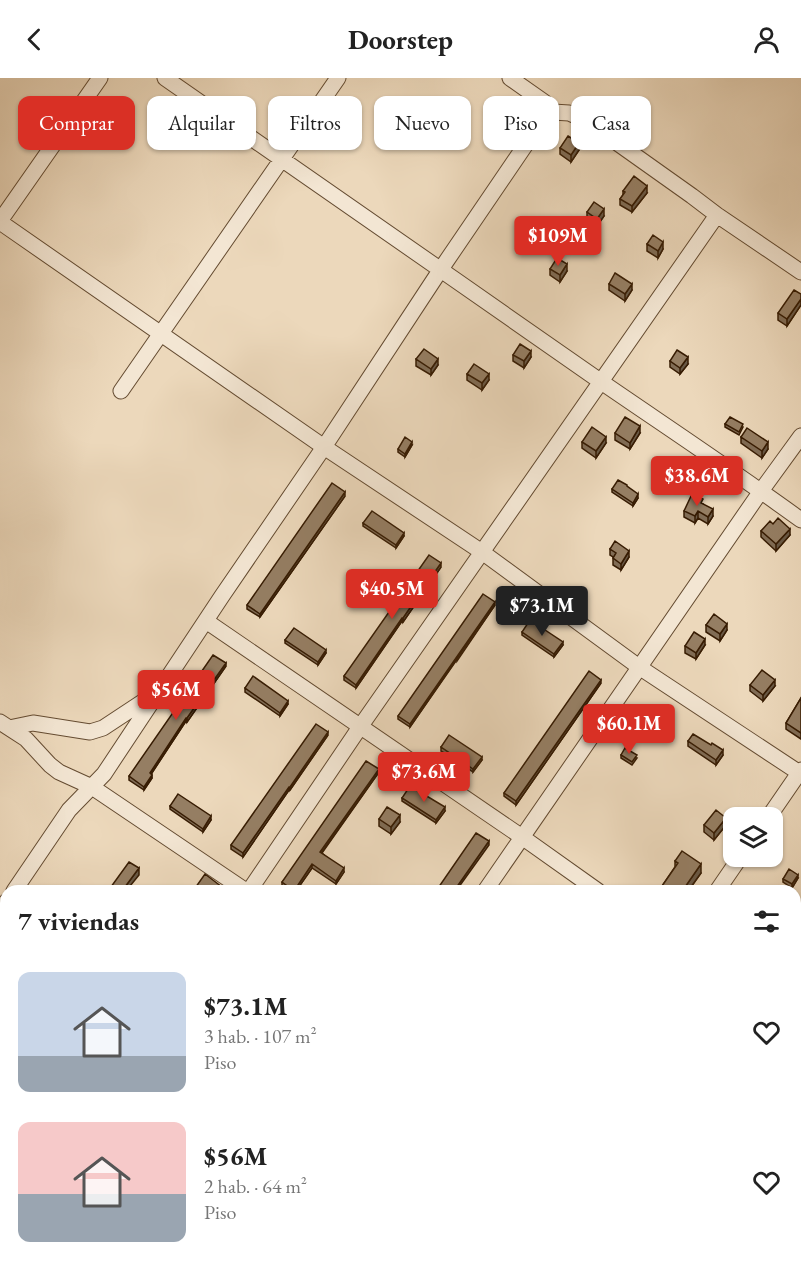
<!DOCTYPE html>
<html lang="es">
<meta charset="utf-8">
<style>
body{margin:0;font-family:"EB Garamond",serif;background:#f6f6f6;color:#222;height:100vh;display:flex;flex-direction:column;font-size:22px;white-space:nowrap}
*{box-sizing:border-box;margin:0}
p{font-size:20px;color:#767676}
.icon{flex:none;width:33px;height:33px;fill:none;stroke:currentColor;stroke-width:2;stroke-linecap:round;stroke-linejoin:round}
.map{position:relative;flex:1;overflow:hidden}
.panel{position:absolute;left:0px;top:807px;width:801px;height:386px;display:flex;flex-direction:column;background:#fff;border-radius:18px 18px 0 0;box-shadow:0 2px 4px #0004}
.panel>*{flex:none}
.guide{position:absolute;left:18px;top:18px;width:765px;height:54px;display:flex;gap:12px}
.fabs{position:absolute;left:723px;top:729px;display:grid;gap:12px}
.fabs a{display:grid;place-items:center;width:60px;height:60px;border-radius:12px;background:#fff;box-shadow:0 2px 4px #0004;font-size:30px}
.price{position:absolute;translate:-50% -51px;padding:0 14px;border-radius:6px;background:#d93025;color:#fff;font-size:20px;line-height:39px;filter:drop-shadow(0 2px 3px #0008)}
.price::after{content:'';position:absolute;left:50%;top:36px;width:18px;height:14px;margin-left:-9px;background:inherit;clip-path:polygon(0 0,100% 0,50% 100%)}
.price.on{background:#222;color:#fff}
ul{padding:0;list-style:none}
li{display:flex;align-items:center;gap:18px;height:150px;padding:0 18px}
li span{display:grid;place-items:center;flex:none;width:168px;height:120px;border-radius:12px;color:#555}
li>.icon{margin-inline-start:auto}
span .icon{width:72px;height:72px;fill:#fffc;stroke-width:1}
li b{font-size:26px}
h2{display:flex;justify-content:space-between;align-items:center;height:72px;padding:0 18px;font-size:26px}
.chip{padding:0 21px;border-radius:12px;background:#fff;box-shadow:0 2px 4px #0004;font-size:21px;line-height:54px}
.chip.on{background:#d93025;color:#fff}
header{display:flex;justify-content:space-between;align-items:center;height:78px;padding:0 18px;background:#fff;font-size:27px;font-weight:700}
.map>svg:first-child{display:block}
</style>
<header><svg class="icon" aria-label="back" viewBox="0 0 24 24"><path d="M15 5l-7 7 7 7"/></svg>Doorstep<svg class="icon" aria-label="person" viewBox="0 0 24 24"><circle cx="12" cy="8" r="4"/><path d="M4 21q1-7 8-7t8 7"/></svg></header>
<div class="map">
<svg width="801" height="1192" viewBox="0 0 801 1192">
<rect width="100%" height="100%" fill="#ecd8bb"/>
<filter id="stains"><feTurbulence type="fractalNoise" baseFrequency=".00333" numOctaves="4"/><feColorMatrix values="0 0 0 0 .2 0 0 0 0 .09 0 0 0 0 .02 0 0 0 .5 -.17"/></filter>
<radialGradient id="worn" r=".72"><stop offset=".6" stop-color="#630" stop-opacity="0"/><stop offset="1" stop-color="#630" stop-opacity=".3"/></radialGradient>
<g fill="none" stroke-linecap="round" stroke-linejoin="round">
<defs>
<path id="minor" d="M165 0C310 100 455 202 600 303 667 349 735 394 801 442
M510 0 544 24 553 34 569 35 585 42 692 118 717 137 801 194
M0 143 100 0
M0 144 324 369 482 474 639 589 801 696
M121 313 338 0
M206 543 522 759 598 813
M0 644 26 661 50 687 59 694 92 709 246 813
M9 650 33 645 90 654 103 650 153 617
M768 740 801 692
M14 813 69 732 104 696 222 518 324 369 441 191 537 50 553 34
M249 813 360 649 717 137
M485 813 761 413 801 358
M717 813 741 778
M0 833 6 824
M795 950 801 954
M0 1000 6 1004
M0 1165 6 1156
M0 1177 6 1181
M14 1186 23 1192
M268 1186 276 1192
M528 1186 535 1192
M685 1186 693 1192
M218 1192 222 1186
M292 1192 303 1186
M458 1192 462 1186"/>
</defs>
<use href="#minor" stroke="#644b31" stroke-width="17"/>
<use href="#minor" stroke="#f3e6d3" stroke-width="15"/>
</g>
<path fill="#806c55" stroke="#371c03" stroke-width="1.5" d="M560 70 579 72 571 84 560 76Z
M623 113 647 115 632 134 620 127V121L623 117Z
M587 134 604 138 597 148 587 140Z
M647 166 663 171 658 180 647 173Z
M550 191 567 193 560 204 550 197Z
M609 206 632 212 625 223 609 212Z
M801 216V227L787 248 778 242V235Z
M513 277 531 279 524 290 513 283Z
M416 281 438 287 431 297 416 288Z
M670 283 688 286 680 296 670 289Z
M467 296 489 302 482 312 467 302Z
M725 346 743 349 739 357 725 349Z
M615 355H640L630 371 615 362Z
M741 359 768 371 762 380 741 365Z
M582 364 606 365 596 380 582 370Z
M412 367 405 379 398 374V371Z
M627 409 638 420 633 428 612 414V411Z
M345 418 260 539 247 531V527Z
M703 426 713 438 708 446 698 440 695 445 684 439V433Z
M363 445 404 458 396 470 363 448Z
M773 446 790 457 776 473 761 459V453Z
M610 471 629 479 621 492 613 487V479L610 477Z
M441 489 403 544 402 543 356 610 344 602V598Z
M495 527 410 649 398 641V638Z
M706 547 727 552 720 563 706 554Z
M522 554 563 567 554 579 522 557Z
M285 562 326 575 318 587 285 565Z
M705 567 696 581 685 575V568Z
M226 588 187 644 186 643 151 696 152 700 144 712 129 702V698Z
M601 605 516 727 504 718V715Z
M750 607 775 608 763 623 750 613Z
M245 610 288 626 280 638 245 614Z
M801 620V661L786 651V645Z
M328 657 290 712H289L243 779 231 771V767Z
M688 663 723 677 716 687 688 668Z
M441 669 482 682 473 694 441 673Z
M621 677 637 680 632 687 621 680Z
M379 694 322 775 344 794 336 806 312 790 296 813H289L282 808V804Z
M402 720 445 733 436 745 402 723Z
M170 728 211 742 203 754 170 731Z
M379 741 400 744 391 756 379 748Z
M704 747H726L714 762 704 754Z
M675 783 701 795 689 812 691 813H662V808L675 789Z
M798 800 792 810 783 804V801Z
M0 919 6 923 2 945 0 943Z
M6 1053V1069L1 1066V1060Z"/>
<path fill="#685845" stroke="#371c03" stroke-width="1.5" d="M579 65V72L571 84V77Z
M647 108V115L632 134V128Z
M604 131V138L597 148V141Z
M663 164V171L658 180V173Z
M567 186V193L560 204V197Z
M632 206V212L625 223V216Z
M801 221V227L787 248V241Z
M531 273V279L524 290V283Z
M688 279V286L680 296V290Z
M438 281V287L431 297V291Z
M489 296V302L482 312V305Z
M640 348V355L630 371V365Z
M606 359V365L596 380V373Z
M412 364V367L405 379V376Z
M768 364V371L762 380V373Z
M345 414V418L260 539V536Z
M638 416V420L633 428V425Z
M713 431V438L708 446V439Z
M698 433V440L695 445V438Z
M790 451V457L776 473V466Z
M404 455V458L396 470V467Z
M629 473V479L621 492V486Z
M441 485V489L403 544V540Z
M495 524V527L457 583V580Z
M402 540V543L356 610V607Z
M727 546V552L720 563V556Z
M705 561V567L696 581V575Z
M563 564V567L554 579V576Z
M326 572V575L318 587V584Z
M456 579V582L410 649V646Z
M226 585V588L187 644V640Z
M601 602V605L516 727V723Z
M775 602V608L763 623V617Z
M288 623V626L280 638V635Z
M186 640V643L150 698V695Z
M328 654V657L290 712V709Z
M723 672V677L716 687V682Z
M482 679V682L473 694V691Z
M379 691V694L320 777V774Z
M152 697V700L144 712V709Z
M289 709V712L243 779V775Z
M445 729V733L436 745V742Z
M400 737V744L391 756V749Z
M211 738V742L203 754V751Z
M726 740V747L714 762V755Z
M489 763V767L456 813H454Z
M312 786V790L296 813H294Z
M701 786V795L688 813 685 809Z
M139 790V797L126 813H122Z
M344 790V794L336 806V803Z
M798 797V800L792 810V806Z
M3 882V888L0 892V886Z
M6 933V940L2 945V939Z"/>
<path fill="#957e63" stroke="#371c03" stroke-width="1.5" d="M568 58 579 65 571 77 560 70Z
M634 98 647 108 632 128 620 121 625 114 623 113Z
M594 124 604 131 597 141 587 134Z
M653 157 663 164 658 173 647 166Z
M557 180 567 186 560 197 550 191Z
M615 195 632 206 625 216 609 206Z
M794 212 801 216V221L787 241 778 235Z
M520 266 531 273 524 283 513 277Z
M424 271 438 281 431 291 416 281Z
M677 272 688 279 680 290 670 283Z
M474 286 489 296 482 305 467 296Z
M625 339 640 348 630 365 615 355Z
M730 339 743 346 739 354 725 346Z
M592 349 606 359 596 373 582 364Z
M747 350 768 364 762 373 741 359Z
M405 359 412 364 405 376 398 371Z
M618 402 627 407V408L638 416 633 425 612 411Z
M332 405 345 414 260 536 247 527Z
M692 416 703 421 701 425 713 431 708 439 698 433 695 438 684 433Z
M372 433 404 455 396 467 363 445Z
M778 440 790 451 776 466 761 453 770 443 773 446Z
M615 463 629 473 621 486 613 480 616 475 610 471Z
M429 477 441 485 403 540H402L356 607 344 598Z
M483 516 495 524 410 646 398 638Z
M714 536 727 546 720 556 706 547Z
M530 542 563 564 554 576 522 554Z
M294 550 326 572 318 584 285 562Z
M694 554 705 561 696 575 685 568Z
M213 577 226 585 187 640H186L150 695 152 697 144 709 129 698Z
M762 592 775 602 763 617 750 607Z
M589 593 601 602 516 723 504 715Z
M253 598 288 623 280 635 245 610Z
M801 620V655L786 645Z
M316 646 328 654 290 709H289L243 775 231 767Z
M693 656 711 667 712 665 723 672 716 682 688 663Z
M449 657 482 679 473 691 441 669Z
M625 670 637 677 632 684 621 677Z
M366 683 379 691 320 774 344 790 336 803 312 786 294 813 282 804Z
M410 708 445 729 436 742 402 720Z
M178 716 211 738 203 751 170 728Z
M387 729 400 737 391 749 379 741Z
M716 732 726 740 714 755 704 747Z
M476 755 489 763 454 813H436Z
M682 773 701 786 685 809 691 813H667V812L662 808 678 785 675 783Z
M129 784 139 790 122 813H108Z
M789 791 798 797 792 806 783 801Z
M205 796 222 809 218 813H193Z
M0 919 6 923V933L2 939 0 937Z
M6 1053V1063L1 1060Z"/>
<rect width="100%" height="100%" filter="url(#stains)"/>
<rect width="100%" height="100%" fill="url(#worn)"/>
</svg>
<div class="fabs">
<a><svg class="icon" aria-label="layers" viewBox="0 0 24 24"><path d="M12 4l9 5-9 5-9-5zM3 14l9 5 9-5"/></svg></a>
</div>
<b class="price" style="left:558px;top:189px">$109M</b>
<b class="price" style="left:697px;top:429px">$38.6M</b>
<b class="price" style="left:392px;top:542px">$40.5M</b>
<b class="price on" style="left:542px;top:559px">$73.1M</b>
<b class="price" style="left:176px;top:643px">$56M</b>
<b class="price" style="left:629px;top:677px">$60.1M</b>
<b class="price" style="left:424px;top:725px">$73.6M</b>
<div class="guide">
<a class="chip on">Comprar</a>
<a class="chip">Alquilar</a>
<a class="chip">Filtros</a>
<a class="chip">Nuevo</a>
<a class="chip">Piso</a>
<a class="chip">Casa</a>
</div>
<section class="panel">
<h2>7 viviendas<svg class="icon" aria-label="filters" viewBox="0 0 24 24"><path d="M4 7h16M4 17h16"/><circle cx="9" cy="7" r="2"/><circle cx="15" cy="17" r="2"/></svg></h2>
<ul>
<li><span style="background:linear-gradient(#c9d6e8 70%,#9aa5b1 0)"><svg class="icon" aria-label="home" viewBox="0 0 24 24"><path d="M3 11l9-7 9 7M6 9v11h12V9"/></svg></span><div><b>$73.1M</b><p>3 hab. · 107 m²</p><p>Piso</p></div><svg class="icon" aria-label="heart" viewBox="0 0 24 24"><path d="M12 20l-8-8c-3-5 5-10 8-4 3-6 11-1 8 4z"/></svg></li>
<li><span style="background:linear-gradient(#f6c9c9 60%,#9aa5b1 0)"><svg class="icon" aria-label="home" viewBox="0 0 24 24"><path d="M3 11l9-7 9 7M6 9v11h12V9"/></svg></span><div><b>$56M</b><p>2 hab. · 64 m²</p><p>Piso</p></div><svg class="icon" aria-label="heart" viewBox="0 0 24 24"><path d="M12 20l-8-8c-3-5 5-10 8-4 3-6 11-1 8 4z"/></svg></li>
</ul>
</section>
</div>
